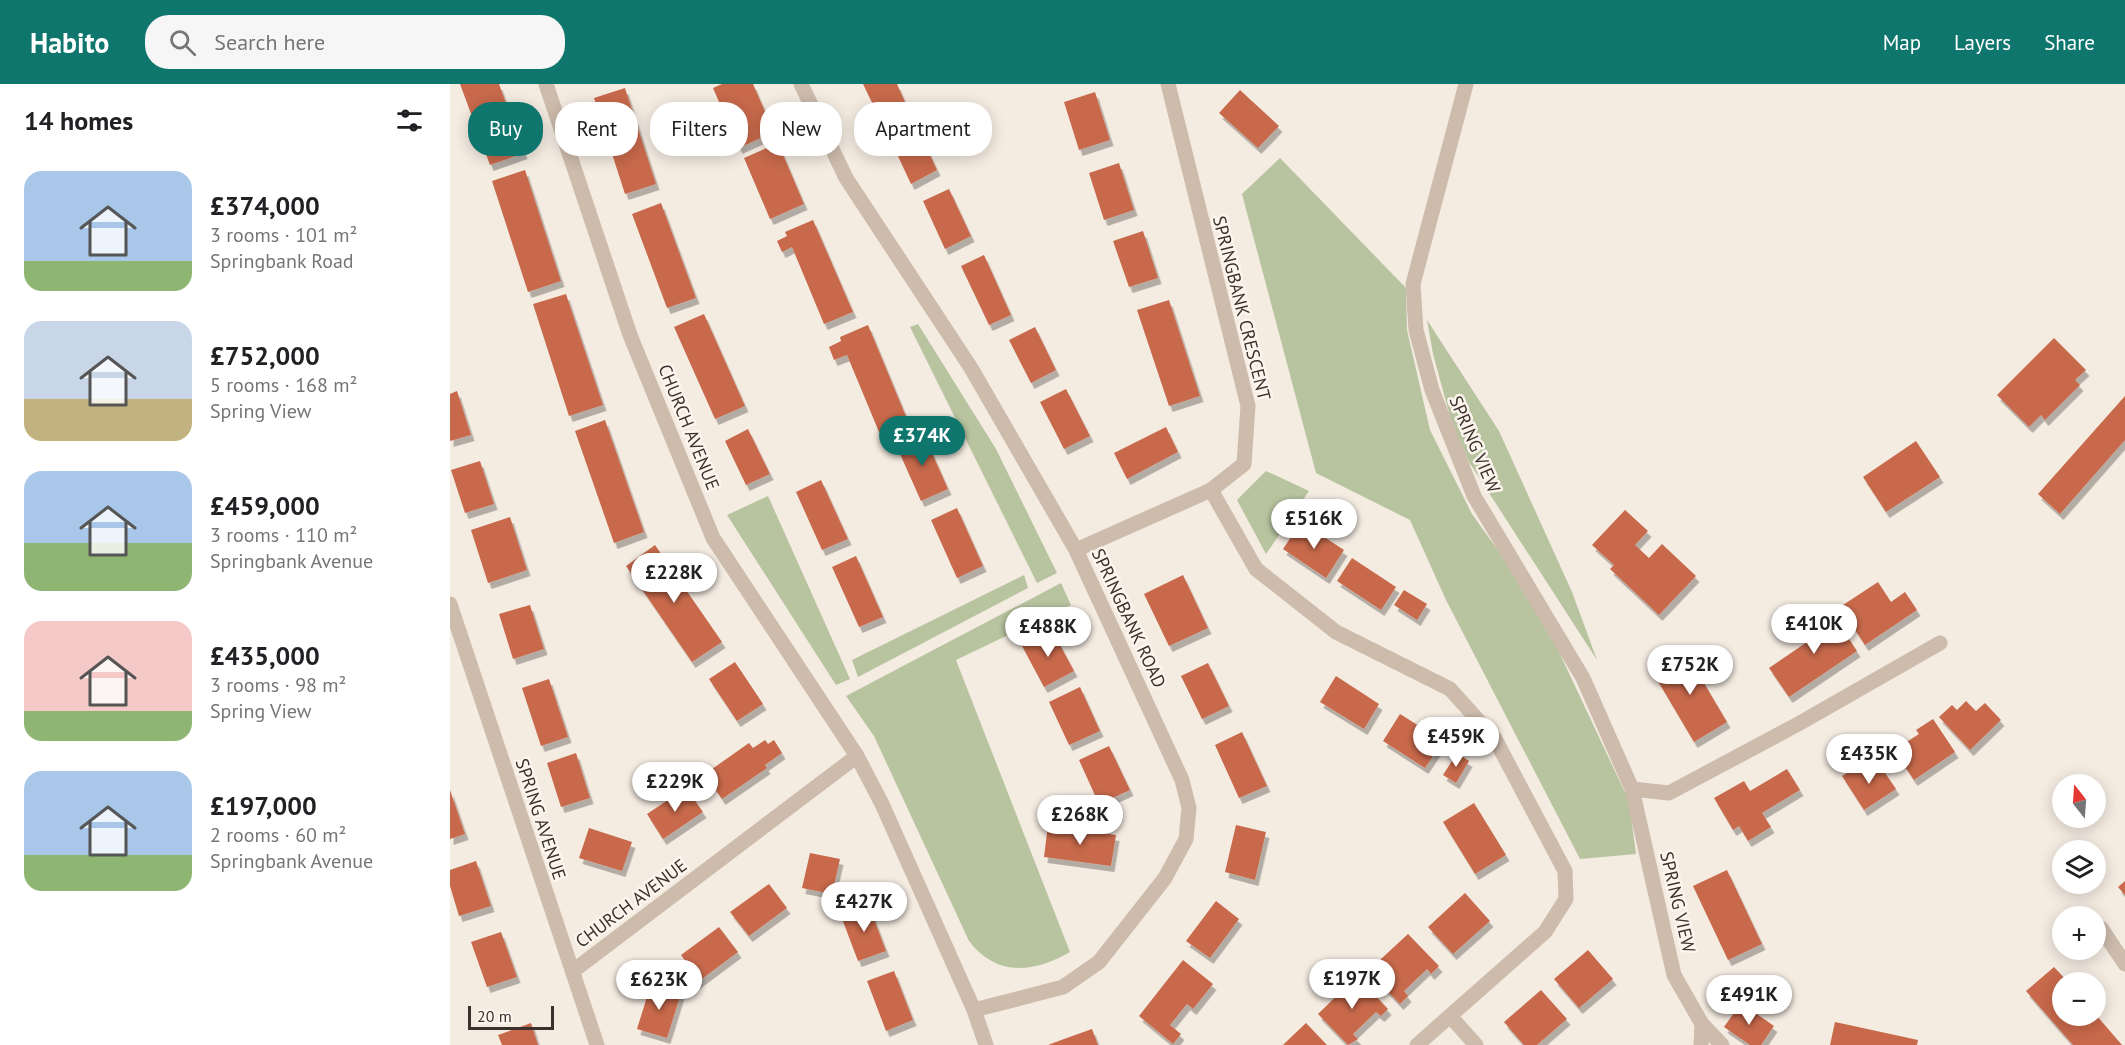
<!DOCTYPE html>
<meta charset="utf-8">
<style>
body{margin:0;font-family:"PT Sans",sans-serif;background:#f6f6f6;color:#202124;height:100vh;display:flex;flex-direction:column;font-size:22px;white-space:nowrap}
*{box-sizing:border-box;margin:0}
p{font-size:20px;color:#757577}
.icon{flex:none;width:33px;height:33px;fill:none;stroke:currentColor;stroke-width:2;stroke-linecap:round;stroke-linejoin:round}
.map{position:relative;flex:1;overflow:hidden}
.side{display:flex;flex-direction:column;background:#fff;width:450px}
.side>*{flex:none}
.top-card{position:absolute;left:18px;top:18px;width:570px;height:54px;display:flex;gap:12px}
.needle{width:39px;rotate:343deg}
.tools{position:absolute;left:1602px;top:690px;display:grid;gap:12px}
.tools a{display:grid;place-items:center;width:54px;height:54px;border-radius:50%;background:#fff;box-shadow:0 3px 15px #0003;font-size:30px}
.scale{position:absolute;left:18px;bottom:15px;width:86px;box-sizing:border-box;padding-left:6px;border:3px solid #3b302b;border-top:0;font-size:16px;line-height:21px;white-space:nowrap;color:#3b302b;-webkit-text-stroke:4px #fbf5ee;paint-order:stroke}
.price{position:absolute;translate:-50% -51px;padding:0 14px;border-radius:21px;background:#fff;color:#222;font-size:20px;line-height:39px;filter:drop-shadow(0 2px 3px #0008)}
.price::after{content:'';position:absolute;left:50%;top:36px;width:18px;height:14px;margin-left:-9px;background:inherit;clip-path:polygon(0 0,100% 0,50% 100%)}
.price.active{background:#0f766e;color:#fff}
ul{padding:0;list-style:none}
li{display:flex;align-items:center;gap:18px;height:150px;padding:0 24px}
li span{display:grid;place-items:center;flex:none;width:168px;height:120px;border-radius:18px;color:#555}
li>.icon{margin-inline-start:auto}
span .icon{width:72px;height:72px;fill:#fffc;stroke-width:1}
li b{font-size:26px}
h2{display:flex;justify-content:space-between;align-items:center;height:72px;padding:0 24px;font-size:26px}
.chip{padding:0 21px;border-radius:24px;background:#fff;box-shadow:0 3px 15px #0003;font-size:21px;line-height:54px}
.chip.active{background:#0f766e;color:#fff}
header{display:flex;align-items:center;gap:36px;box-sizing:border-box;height:84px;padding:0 30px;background:#0f766e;color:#fff}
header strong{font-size:28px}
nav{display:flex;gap:33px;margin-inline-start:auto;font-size:21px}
.search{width:420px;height:54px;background:#f6f6f6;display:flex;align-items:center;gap:15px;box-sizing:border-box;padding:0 21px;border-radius:24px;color:#757577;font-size:22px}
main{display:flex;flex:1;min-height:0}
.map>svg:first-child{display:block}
</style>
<header>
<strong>Habito</strong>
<div class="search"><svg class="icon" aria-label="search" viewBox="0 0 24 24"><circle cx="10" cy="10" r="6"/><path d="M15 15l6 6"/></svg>Search here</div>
<nav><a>Map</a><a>Layers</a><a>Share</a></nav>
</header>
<main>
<section class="side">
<h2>14 homes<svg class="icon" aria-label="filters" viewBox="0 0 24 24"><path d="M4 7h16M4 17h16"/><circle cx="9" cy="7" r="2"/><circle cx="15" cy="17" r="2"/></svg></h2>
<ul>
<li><span style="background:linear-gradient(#a9c7e8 75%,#8fb573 0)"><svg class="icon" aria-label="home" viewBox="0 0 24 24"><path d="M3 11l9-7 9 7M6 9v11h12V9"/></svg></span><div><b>£374,000</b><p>3 rooms · 101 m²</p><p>Springbank Road</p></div></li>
<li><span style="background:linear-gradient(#c9d6e8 65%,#c2b280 0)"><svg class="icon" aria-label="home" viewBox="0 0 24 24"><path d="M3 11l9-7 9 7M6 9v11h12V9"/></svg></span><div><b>£752,000</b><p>5 rooms · 168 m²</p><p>Spring View</p></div></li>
<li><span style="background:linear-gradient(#a9c7e8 60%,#8fb573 0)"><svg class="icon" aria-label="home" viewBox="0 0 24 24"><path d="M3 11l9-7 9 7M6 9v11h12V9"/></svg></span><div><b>£459,000</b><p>3 rooms · 110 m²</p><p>Springbank Avenue</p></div></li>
<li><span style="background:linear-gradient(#f6c9c9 75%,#8fb573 0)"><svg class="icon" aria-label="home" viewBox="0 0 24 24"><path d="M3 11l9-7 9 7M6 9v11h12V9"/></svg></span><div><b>£435,000</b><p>3 rooms · 98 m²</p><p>Spring View</p></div></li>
<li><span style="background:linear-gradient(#a9c7e8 70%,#8fb573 0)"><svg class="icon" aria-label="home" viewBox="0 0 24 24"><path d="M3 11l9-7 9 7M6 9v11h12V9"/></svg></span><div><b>£197,000</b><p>2 rooms · 60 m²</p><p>Springbank Avenue</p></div></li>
</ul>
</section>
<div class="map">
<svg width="1675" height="961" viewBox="0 0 1675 961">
<defs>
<filter id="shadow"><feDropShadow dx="3.5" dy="6" stdDeviation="0" flood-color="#0004"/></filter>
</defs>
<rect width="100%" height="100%" fill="#f4ebe1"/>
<path fill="#b8c4a0" d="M830 74 956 204 957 246 980 346 1022 430 1087 521 1179 717 1186 770 1130 775 996 516 960 436 866 389 792 110Z
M977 236 1049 347 1122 508 1147 576 1019 378 1001 336 983 270Z
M468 240 546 365 607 489 587 499 460 243Z
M816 387 859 407 816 470 787 416Z
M318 412 400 595 386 601 277 431Z
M574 491 578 504 408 593 402 576Z
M611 499 621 521 506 576 620 868C584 889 546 893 519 857L424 652 396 612Z"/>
<path fill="#c8694b" filter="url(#shadow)" d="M10 0H49L74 69 40 81Z
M272 0H303L324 48 289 64 263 4Z
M413 0H447L459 27 432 39Z
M175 4 206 100 175 110 144 14Z
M790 6 829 42 808 64 769 29Z
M645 8 660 56 629 66 614 18Z
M467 43 487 86 461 100 440 55Z
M328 59 354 120 320 135 294 74Z
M669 79 684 126 654 136 639 89Z
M75 86 111 197 78 208 42 97Z
M499 105 521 152 495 165 473 117Z
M211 119 246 214 217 224 182 130Z
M363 136 403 228 374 240 342 163 332 168 327 157 337 152 335 148Z
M693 147 708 194 679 203 663 157Z
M534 171 561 231 539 241 511 182Z
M116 210 153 321 119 332 83 220Z
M719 216 750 312 719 322 687 226Z
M254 230 295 322 265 335 224 243Z
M418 241 457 335 429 348 397 271 384 276 379 263 391 257 390 253Z
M585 243 606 286 581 299 559 256Z
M1604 254 1636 286 1625 296 1630 301 1595 336 1591 331 1579 343 1547 311Z
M616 305 640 352 614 365 590 318Z
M7 307 21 351 0 357V310Z
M1675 312V356L1610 430 1588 410Z
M155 336 194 448 164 459 125 347Z
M716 343 728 368 677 395 664 369Z
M298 345 320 390 296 401 275 357Z
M473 349 498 405 471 417 446 361Z
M1466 357 1490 393 1436 428 1413 393Z
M30 377 44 420 15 429 1 386Z
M371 396 398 455 372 466 346 408Z
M507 424 533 482 507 494 481 436Z
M1175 426 1198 447 1185 461 1199 474 1212 460 1246 492 1209 531 1160 485 1164 481 1142 461Z
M60 433 77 486 38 499 21 446Z
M851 438 894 466 876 494 833 465Z
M205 461 272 558 242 578 176 482Z
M406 472 433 533 409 543 382 483Z
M902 474 946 503 931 526 887 497Z
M733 491 758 544 719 562 694 510Z
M1428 498 1441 518 1455 508 1467 526 1415 561 1390 523Z
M954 506 977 520 967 536 944 521Z
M80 521 94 565 63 575 49 530Z
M1379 525 1407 567 1339 613 1319 584 1363 554 1354 542Z
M601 544 624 587 594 603 571 560Z
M1235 567 1277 638 1244 658 1202 587Z
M285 578 313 620 287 637 259 595Z
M758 579 779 622 752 635 731 592Z
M886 592 929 620 914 645 870 618Z
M99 595 118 653 91 662 72 604Z
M630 603 650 647 619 661 599 618Z
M1516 617 1526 627 1535 619 1551 636 1520 666 1489 633 1502 621 1507 626Z
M950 630 993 657 975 684 933 657Z
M1483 635 1505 668 1464 696 1444 666 1469 650 1466 646Z
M792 648 817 702 789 714 765 661Z
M315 656 318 660 324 656 332 669 315 681 317 684 272 715 255 690 299 659 303 664Z
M659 662 680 706 649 720 629 676Z
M126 669 140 714 111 723 97 679Z
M1007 669 1019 677 1006 699 993 691Z
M1427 677 1446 705 1414 726 1392 692 1408 682 1412 688Z
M1337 685 1350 706 1312 729 1321 743 1298 757 1289 742 1283 746 1264 714 1294 697 1300 707Z
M236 704 253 728 213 755 197 730Z
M0 706 15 750 0 755Z
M1024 719 1056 771 1025 790 993 738Z
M598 741 666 751 661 782 594 773Z
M786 741 816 748 805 796 775 788Z
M139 744 182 758 172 787 129 774Z
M360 769 390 775 382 810 352 804Z
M26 777 41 822 9 832 0 802V786Z
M1277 786 1312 860 1278 876 1243 802Z
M1675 797V811L1668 803Z
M319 800 337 824 299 852 280 828Z
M1015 809 1040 837 1003 870 978 843Z
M766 817 789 835 760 874 736 857Z
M419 822 436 867 408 877 391 832Z
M269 843 288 868 241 903 229 888 239 882 231 871Z
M51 848 67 893 37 903 21 858Z
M958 850 989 882 981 890 977 885 954 907 958 912 950 920 918 887Z
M1138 866 1163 895 1129 924 1104 895Z
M733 876 763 900 743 925 737 920 720 941 731 950 723 960 689 932Z
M1604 883 1618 898H1612V932H1647L1672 961H1623L1576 907Z
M444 887 463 936 436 947 417 897Z
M907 892 938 925 931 932 926 928 903 950 908 955 898 961 868 930Z
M201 900 231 909 217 954 187 945Z
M1091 906 1117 935 1087 961H1074L1054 938Z
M1291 919 1324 942 1311 961H1300L1274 943Z
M1385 938 1468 956 1467 961H1380Z
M81 939 88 961H52L48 951Z
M856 939 877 961H833L836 958Z
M642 945 648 961H598L614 955Z"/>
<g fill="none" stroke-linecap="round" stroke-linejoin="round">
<path stroke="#cdbbac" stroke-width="15" d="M1251 961 1252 940"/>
<path stroke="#cdbbac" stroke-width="15" d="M96 0 180 251 263 454 407 672 432 720 524 926
M351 0 396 94 521 284 626 466 732 696 739 724 736 755 715 794 649 878 613 903 524 926 536 961
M1016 0 963 200 966 246 982 306 1024 412 1133 594 1182 705 1224 891 1252 940 1272 961
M761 406 806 485 886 548 1000 605 1045 655 1115 787 1116 815 1095 848 967 961
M626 466 761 406 794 380 798 322 718 0
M0 520 147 961
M1182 705 1219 709 1350 639 1490 559
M1651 844 1675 880
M123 887 407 672
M1000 932 1026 961"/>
</g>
<g text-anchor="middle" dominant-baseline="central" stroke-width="5" stroke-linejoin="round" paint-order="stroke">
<g font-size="18" fill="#3b302b" stroke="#fbf5ee">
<text transform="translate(792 224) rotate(76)">SPRINGBANK CRESCENT</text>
<text transform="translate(239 343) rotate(68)">CHURCH AVENUE</text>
<text transform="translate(1025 360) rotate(67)">SPRING VIEW</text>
<text transform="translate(679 534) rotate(65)">SPRINGBANK ROAD</text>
<text transform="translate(91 735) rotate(72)">SPRING AVENUE</text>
<text transform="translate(1228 818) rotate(77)">SPRING VIEW</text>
<text transform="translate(181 819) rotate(-37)">CHURCH AVENUE</text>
</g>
</g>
</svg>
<div class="tools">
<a><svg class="needle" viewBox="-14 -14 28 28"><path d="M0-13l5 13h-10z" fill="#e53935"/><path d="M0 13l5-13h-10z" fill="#757577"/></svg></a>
<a><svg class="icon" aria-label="layers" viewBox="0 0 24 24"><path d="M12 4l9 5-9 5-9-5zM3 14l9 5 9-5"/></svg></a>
<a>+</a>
<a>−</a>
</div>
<div class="scale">20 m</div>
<b class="price active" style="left:472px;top:383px">£374K</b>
<b class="price" style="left:864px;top:466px">£516K</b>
<b class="price" style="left:224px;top:520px">£228K</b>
<b class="price" style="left:1364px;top:571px">£410K</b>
<b class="price" style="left:598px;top:574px">£488K</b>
<b class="price" style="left:1240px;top:612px">£752K</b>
<b class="price" style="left:1006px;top:684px">£459K</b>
<b class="price" style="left:1419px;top:701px">£435K</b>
<b class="price" style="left:225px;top:729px">£229K</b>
<b class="price" style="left:630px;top:762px">£268K</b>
<b class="price" style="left:414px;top:849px">£427K</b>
<b class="price" style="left:902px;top:926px">£197K</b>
<b class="price" style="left:209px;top:927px">£623K</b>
<b class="price" style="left:1299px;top:942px">£491K</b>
<div class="top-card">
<a class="chip active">Buy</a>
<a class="chip">Rent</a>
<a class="chip">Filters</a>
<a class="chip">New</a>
<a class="chip">Apartment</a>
</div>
</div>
</main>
